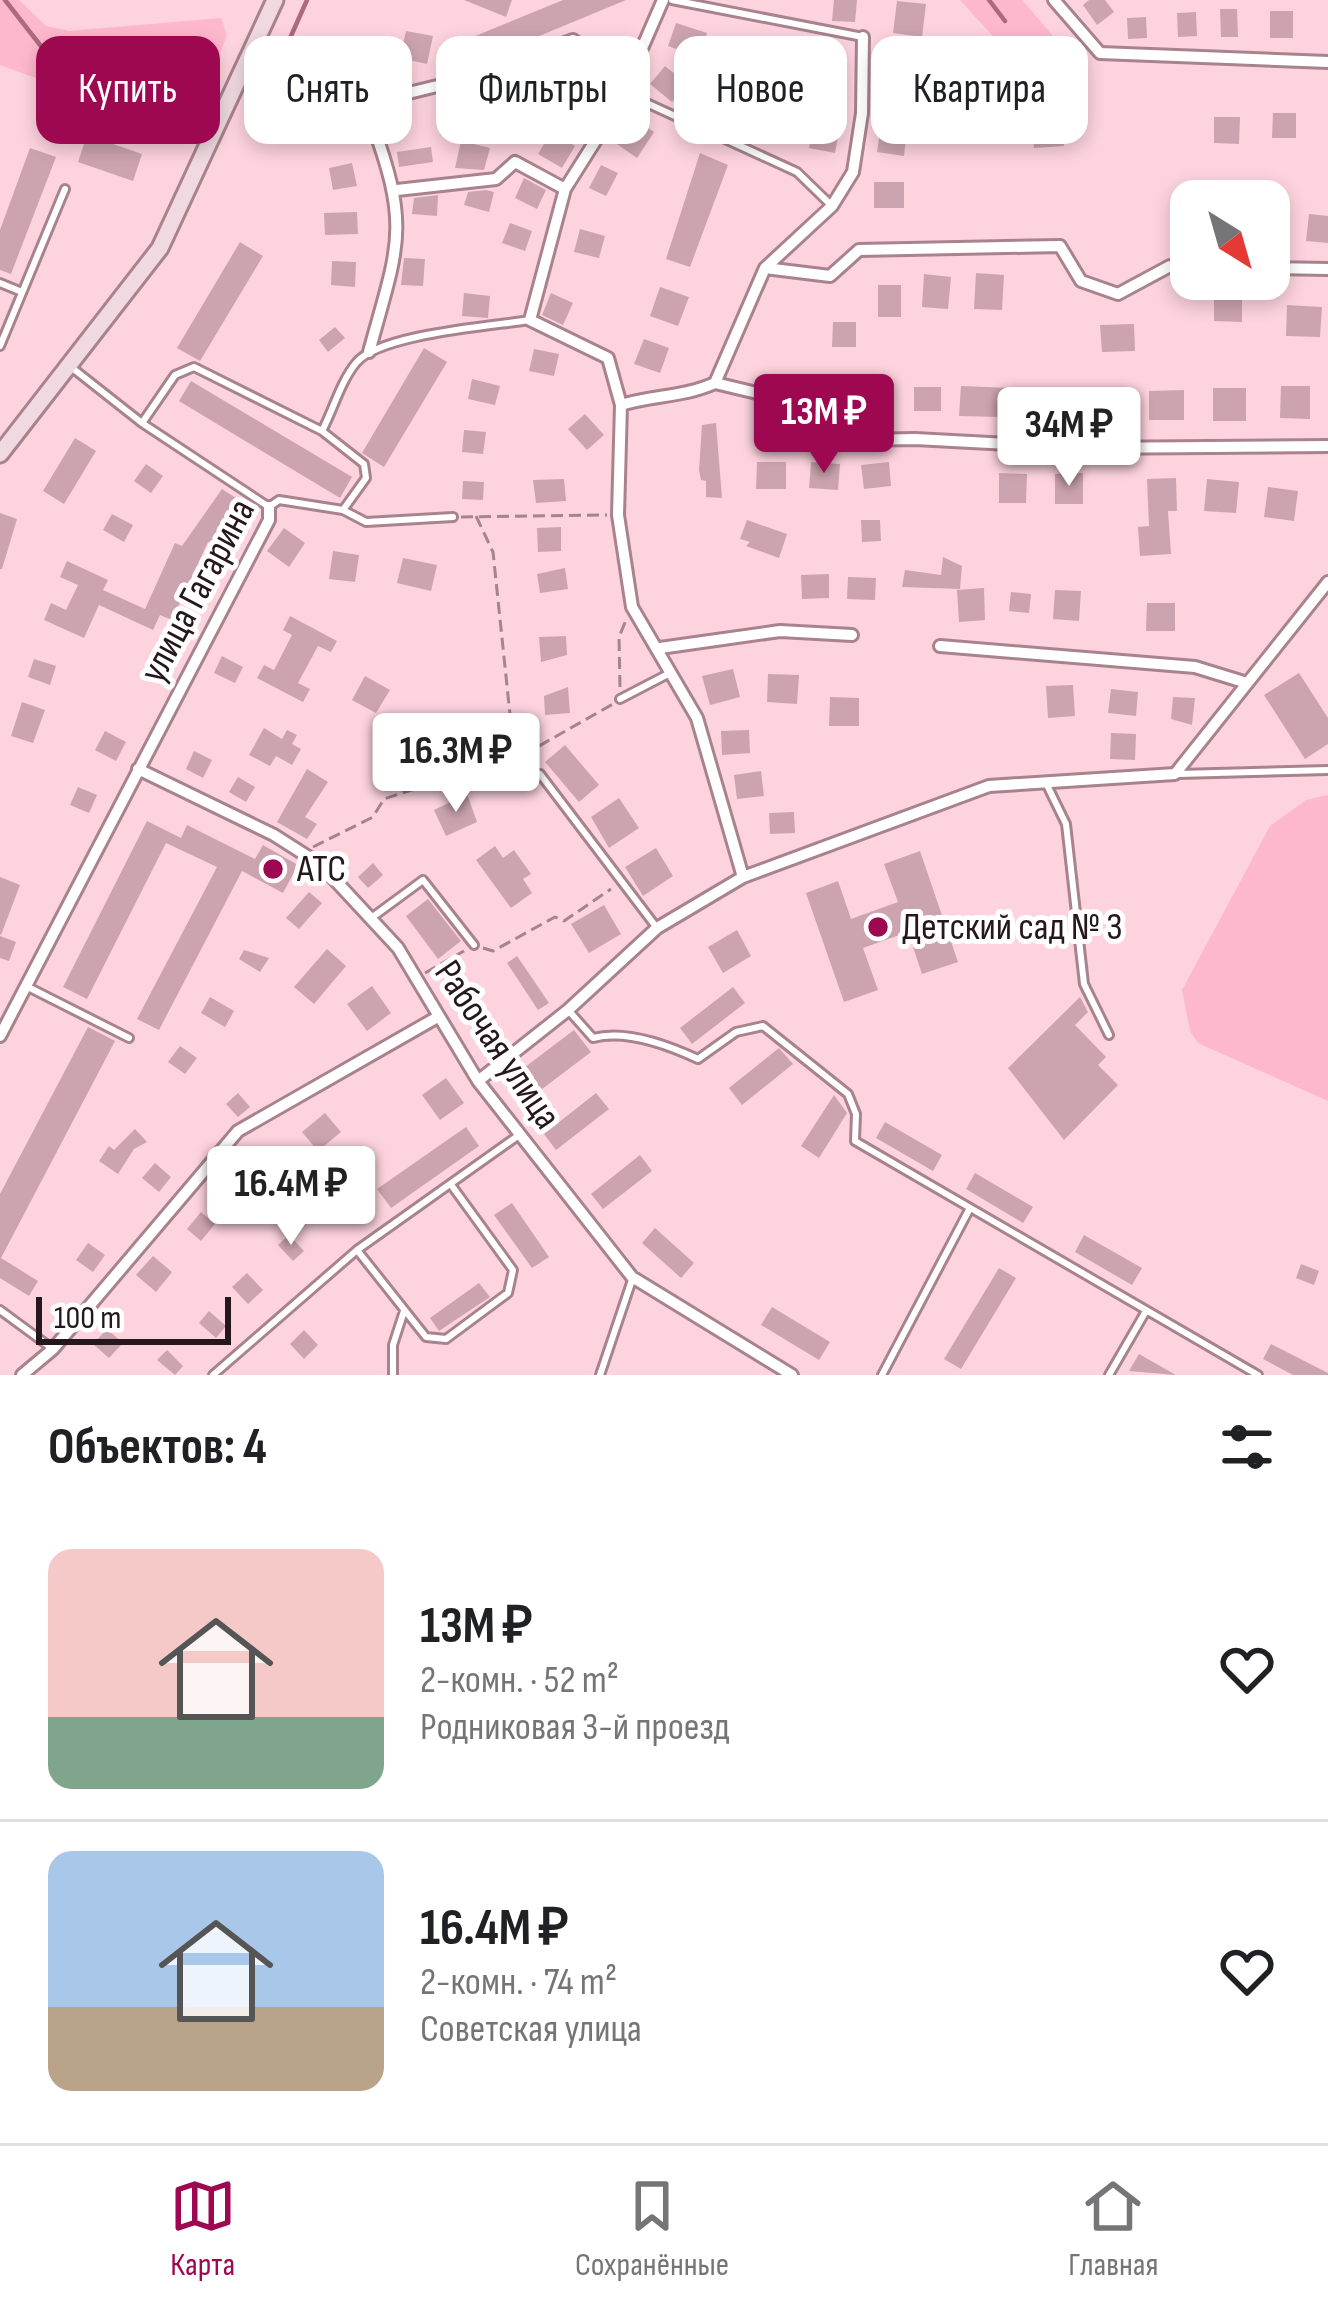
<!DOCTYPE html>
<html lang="ru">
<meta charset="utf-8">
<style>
body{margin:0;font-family:"Sofia Sans Condensed",sans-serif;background:#f6f6f6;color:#202124;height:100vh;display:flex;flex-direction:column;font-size:45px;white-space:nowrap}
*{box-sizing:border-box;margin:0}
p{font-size:39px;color:#757577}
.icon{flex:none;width:66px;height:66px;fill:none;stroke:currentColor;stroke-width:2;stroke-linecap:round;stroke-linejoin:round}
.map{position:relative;height:1375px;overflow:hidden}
.sheet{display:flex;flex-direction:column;background:#fff;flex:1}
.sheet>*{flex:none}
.banner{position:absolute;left:36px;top:36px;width:1257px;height:108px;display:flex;gap:24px}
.needle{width:78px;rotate:143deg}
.buttons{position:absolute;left:1170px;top:180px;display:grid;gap:24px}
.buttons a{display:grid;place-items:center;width:120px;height:120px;border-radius:24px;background:#fff;box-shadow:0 6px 18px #0003;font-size:60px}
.scale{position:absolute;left:36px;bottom:30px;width:195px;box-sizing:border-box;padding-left:12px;border:6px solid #25171b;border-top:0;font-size:33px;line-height:42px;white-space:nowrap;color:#25171b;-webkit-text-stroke:9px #fff;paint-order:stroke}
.price{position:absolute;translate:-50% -102px;padding:0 27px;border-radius:12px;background:#fff;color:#222;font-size:39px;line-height:78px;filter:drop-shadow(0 3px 6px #0008)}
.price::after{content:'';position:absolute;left:50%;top:72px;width:36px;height:27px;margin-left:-18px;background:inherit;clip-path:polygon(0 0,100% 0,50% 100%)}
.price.active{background:#9e0851;color:#fff}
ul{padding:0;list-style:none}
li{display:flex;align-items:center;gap:36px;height:300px;padding:0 48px}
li+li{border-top:3px solid #e0e0e0}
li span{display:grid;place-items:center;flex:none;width:336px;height:240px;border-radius:24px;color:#555}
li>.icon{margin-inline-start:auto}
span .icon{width:144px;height:144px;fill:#fffc;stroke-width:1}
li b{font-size:51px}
h2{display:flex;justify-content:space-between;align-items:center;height:144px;padding:0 48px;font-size:51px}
.pill{padding:0 42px;border-radius:24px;background:#fff;box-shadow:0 6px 18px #0003;font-size:42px;line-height:108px}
.pill.active{background:#9e0851;color:#fff}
.tabs{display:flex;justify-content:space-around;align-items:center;height:168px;border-top:3px solid #e0e0e0;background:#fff;font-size:33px;color:#757577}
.tabs a{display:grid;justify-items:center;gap:6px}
.tabs .active{color:#9e0851}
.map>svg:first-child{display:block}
</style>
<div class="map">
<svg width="1328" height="1375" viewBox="0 0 1328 1375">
<rect width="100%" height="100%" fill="#fdd3de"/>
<path fill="#feb8cb" d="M0 0H19L46 26 69 31 221 18 227 35 193 123 178 130 0 65Z
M960 0H1022L1066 51 1063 66 1049 77 1028 75Z
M1328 795V1101L1198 1043 1190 1031 1182 990 1270 826 1306 800Z"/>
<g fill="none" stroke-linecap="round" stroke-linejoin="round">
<path stroke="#ab6a7d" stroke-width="4.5" d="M5 0 44 50 124 78 208 80
M989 0 1005 21
M283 54 307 0"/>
</g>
<path fill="#cca4af" d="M464 0H512L506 17Z
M563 0H626L460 69 451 46Z
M834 0H857L855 22 832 21Z
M1089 0H1105L1114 12 1097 25 1083 5Z
M897 1 926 4 922 37 893 33Z
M1220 9H1237L1238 37H1221Z
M1270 11H1293V38H1270Z
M1196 12 1197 36 1178 37 1177 13Z
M1146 17 1147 38 1128 39 1127 18Z
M676 23 707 33 699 57 668 46Z
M406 31 433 36 427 64 400 58Z
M740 39 761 48 752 68 731 58Z
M822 63 844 66 841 90 819 87Z
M665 66 687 84 672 102 650 84Z
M582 70 610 87 594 115 565 98Z
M884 70 910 72 908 95 882 93Z
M730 88 752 99 738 127 716 116Z
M1061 112 1064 146 1034 148 1031 115Z
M1273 113H1296V138H1272Z
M632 117 654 132 637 158 614 142Z
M1214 117H1240L1239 144 1214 143Z
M815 121 840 126 835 153 809 148Z
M881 125 907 129 904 156 877 152Z
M551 132 575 146 562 168 538 154Z
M87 135 142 154 133 181 78 162Z
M461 141 490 148 484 170 455 168Z
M431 147 433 162 399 167 397 152Z
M30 148 56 157 11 274 0 270V230Z
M700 153 728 165 690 267 666 259Z
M352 163 357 186 333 190 329 168Z
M601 165 618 173 606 196 589 188Z
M524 178 546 190 537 209 515 198Z
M874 182H904V208H874Z
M486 190 494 192 489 212 464 205 468 192Z
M438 195 437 216 412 214 414 198Z
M357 212 358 234 325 235 324 213Z
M1309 214 1328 216V243L1306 241Z
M510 223 532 231 525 251 502 243Z
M580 229 605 236 599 258 574 252Z
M240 242 263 256 200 361 177 348Z
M404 258 425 259 423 286 401 285Z
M332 261 356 262 355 287 331 285Z
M976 273 1004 275 1002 310 974 309Z
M924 274 951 277 948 309 922 307Z
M878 285H901V317H878Z
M660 287 689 297 678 326 650 316Z
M1214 290H1242V322L1214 321Z
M464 293 490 296 488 318 462 316Z
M551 293 573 303 563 325 542 315Z
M1287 305 1322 307 1320 337 1286 336Z
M833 322H856V347H832Z
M1134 324 1135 351 1102 352 1100 325Z
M335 327 345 338 328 352 319 340Z
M644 339 669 348 660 373 634 364Z
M424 348 447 362 384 467 362 453Z
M534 349 559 354 554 376 529 371Z
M472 379 500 386 495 405 468 399Z
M191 381 352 477 340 498 179 401Z
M814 386H841V410H814Z
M864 386H892V410L864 411Z
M961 386 1035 389 1036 418 959 416Z
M1281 386H1310V419L1280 418Z
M914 387H941V411H914Z
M1059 387 1084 391 1080 425 1054 422Z
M1213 388H1246V421H1213Z
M1184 390V420H1149V391Z
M585 414 604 435 587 450 568 429Z
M716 423 722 498 706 497V481L701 480 699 470 702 425Z
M464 430 486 432 483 454 462 452Z
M75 438 96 451 64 504 43 491Z
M757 462H786V489H756Z
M811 462 840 464 838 490 809 488Z
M889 462 891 486 864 489 861 465Z
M146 464 163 476 151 493 134 481Z
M999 473 1027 474 1026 503H999Z
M1083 473V504H1055V474Z
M1176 478 1177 511H1168L1171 554 1140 556 1138 527 1149 526 1147 479Z
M564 479 566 501 536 503 533 480Z
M1207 479 1239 482 1236 513 1204 511Z
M463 481 484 482 483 500 462 499Z
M1268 487 1298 491 1294 521 1264 517Z
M222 489 239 500 215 547 208 542 172 620 160 615 153 630 99 605 84 638 44 620 51 603 66 610 78 585 60 577 67 561 108 580 103 590 145 609 175 543 182 546Z
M0 513 17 519 2 569H0Z
M112 514 133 525 124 542 103 530Z
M747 520 787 534 779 558 746 546 750 542 740 539Z
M861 520H880L881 541 862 542Z
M561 527V551L538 552 537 528Z
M284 528 305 543 289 567 267 551Z
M333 551 359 555 355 582 329 579Z
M943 557 962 566 960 589 902 587 905 570 941 575Z
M403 558 437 565 431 591 397 583Z
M565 568 568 589 540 593 537 574Z
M829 574V598L802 599 801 575Z
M848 577 876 578 875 600 847 599Z
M984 588 985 620 959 622 957 590Z
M1055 590 1081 591 1079 621 1053 619Z
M1011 592 1031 594 1029 613 1009 611Z
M1147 603H1175V631H1146Z
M290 616 337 641 331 652 318 646 298 683 310 689 303 702 257 678 264 665 274 670 292 635 283 630Z
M566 636 567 655 541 662 539 637Z
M222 656 243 667 235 683 214 673Z
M34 659 56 666 50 685 28 677Z
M733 669 740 697 710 705 702 676Z
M1299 673 1328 718V744L1305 759 1264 695Z
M768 674 799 675 797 704 767 702Z
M365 676 390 690 376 713 352 700Z
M1073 685 1075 716 1048 718 1046 686Z
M568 687 570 713 545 715 544 696Z
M1111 689 1138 692 1136 716 1108 713Z
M830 697 859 698V726H829Z
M1173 697 1195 698 1192 725 1171 719Z
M22 702 45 710 33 743 11 736Z
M264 728 282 739 287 730 297 735 292 744 301 749 292 765 276 756 270 766 249 755Z
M749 730 750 753 722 755 721 731Z
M105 731 126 742 116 761 95 750Z
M1111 733 1136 734 1135 760 1110 759Z
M565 745 599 785 579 802 545 762Z
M194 751 212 760 203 778 186 769Z
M307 769 328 782 305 817 317 824 307 839 277 822Z
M761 771 764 796 737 799 734 775Z
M238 777 255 787 246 802 229 792Z
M78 787 97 795 89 813 70 805Z
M467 794 477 822 446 836 434 810Z
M619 798 639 828 609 848 591 817Z
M794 812 795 833 770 834 769 813Z
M147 821 181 838 187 825 255 859 263 845 298 865 283 893 242 871 159 1030 137 1019 217 867 166 843 87 999 63 987Z
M495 846 503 858 514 850 531 874 523 879 532 893 511 908 476 860Z
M656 848 673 876 643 896 625 867Z
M920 851 958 962 922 974 908 932 863 948 878 990 844 1002 806 893 838 881 851 919 898 902 884 864Z
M373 863 383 875 368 888 358 877Z
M0 877 20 885 1 935 0 934Z
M309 892 322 903 299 929 286 918Z
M428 899 461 941 438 959 406 916Z
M604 905 621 934 589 953 571 924Z
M737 930 751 956 723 973 708 947Z
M0 936 16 942 9 961 0 958Z
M327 949 346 966 314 1004 294 987Z
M244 950 269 958 260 972 239 959Z
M517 956 549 1003 538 1010 507 963Z
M372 986 391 1013 367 1031 347 1004Z
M733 987 745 1003 692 1044 680 1028Z
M210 997 234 1011 225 1027 201 1013Z
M1080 997 1088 1012 1075 1025 1106 1057 1098 1065 1118 1085 1064 1140 1008 1068Z
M88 1027 115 1041 1 1258 38 1281 29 1296 0 1278V1194Z
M574 1030 591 1052 525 1102 508 1080Z
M180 1046 197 1058 185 1074 168 1062Z
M779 1048 793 1064 742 1105 729 1088Z
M446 1078 464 1103 440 1120 422 1095Z
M238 1093 250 1107 238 1117 226 1104Z
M596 1093 609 1109 556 1150 544 1134Z
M834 1095 847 1113 819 1158 801 1146Z
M325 1113 341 1132 318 1151 302 1132Z
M885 1122 942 1155 933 1171 876 1138Z
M466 1127 479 1146 391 1208 377 1189Z
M135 1129 147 1142 134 1149 118 1174 99 1161 109 1146 114 1150Z
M640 1155 652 1171 603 1209 591 1194Z
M155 1163 171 1177 159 1192 142 1178Z
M252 1165 266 1179 251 1194 237 1180Z
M975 1173 1033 1207 1023 1223 966 1189Z
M512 1203 549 1257 532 1268 494 1215Z
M201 1212 215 1224 201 1241 187 1229Z
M655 1228 694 1263 681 1278 642 1243Z
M289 1235 304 1251 293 1261 278 1245Z
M1084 1235 1142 1268 1132 1285 1075 1252Z
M88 1243 105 1255 93 1272 76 1260Z
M153 1256 172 1272 156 1292 136 1275Z
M1301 1264 1319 1271 1314 1285 1296 1278Z
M999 1268 1016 1278 961 1369 944 1359Z
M247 1273 263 1290 248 1304 232 1287Z
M479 1283 490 1297 439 1331 430 1318Z
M772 1307 830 1342 819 1360 761 1325Z
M209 1311 226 1326 216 1338 199 1323Z
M107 1329 123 1343 109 1358 93 1344Z
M304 1330 318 1345 304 1359 290 1344Z
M1271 1344 1328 1373V1375H1293L1263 1359Z
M167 1350 183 1366 175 1375 157 1360Z
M1139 1354 1176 1375 1129 1371Z"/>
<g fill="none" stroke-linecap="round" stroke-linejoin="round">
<defs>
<path id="lane" d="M672 0 863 37
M628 84 640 100 797 172 832 206
M0 283 22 292
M0 346 65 189
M71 367 142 423 269 507 279 500 343 510 366 478 364 464 322 431 194 367 175 375 142 423
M322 431C333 410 341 381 356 363 379 334 492 326 530 320
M343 510 366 522 453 517
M620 699 670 673
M540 774 657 928
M1178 774 1328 770
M1045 781 1066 824 1084 984 1109 1035
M374 916 423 880 474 945
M26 986 129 1038
M569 1011 593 1038C626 1029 668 1045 698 1059L736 1032 763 1026 848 1094 856 1114 855 1141 1258 1375
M357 1250 426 1337 446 1339 508 1293 513 1270 452 1186
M0 1310 53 1349
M213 1375 357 1250 519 1135
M393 1375V1345L404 1311
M600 1375 632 1280
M882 1375 970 1208
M1109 1375 1146 1311"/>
<path id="street" d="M1054 0 1100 53 1328 62
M397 190 496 179 515 162 565 189
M765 268 830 276 859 250 1060 246 1081 281 1118 294 1170 266H1191
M1269 268 1328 269
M369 352C398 246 411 229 372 123L380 100 478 76 573 40 627 83
M715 383 761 394 802 441 915 439 1085 448 1328 446
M621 405 608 358 530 320 565 189 616 108 663 0
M940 646 1195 667 1247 683
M660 648 780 631 852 635
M138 769 274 835 321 865 398 948 478 1081 632 1277 792 1375
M743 877 697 718 632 607 618 515 621 405C653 395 684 397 715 383L765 268 832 206 853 172 862 113 863 37
M0 1036 269 520V507
M478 1081 568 1010 657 928 743 877 989 786 1175 774 1328 582
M22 1375 53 1349 238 1131 436 1018"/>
<path id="secondary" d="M0 454 160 248 275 0"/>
</defs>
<use href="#lane" stroke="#a8838d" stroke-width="12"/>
<use href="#street" stroke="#a8838d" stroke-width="16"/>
<use href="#secondary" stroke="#a8838d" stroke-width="21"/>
<path stroke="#a3858d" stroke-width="3" stroke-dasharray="12 6" stroke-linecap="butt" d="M476 516 493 552 511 724 537 765
M461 517 607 515
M620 687 619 637 626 620
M313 847 373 817 384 799 532 750 613 704
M483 948 493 951 555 917 564 921 611 889
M425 973 464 951"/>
<use href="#lane" stroke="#fff" stroke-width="6"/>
<use href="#street" stroke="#fff" stroke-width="10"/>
<use href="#secondary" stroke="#f0d9e0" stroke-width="15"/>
</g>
<g fill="#9e0851" stroke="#fff" stroke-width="4.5">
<circle cx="273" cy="869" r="12"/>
<circle cx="878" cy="927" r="12"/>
</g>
<g text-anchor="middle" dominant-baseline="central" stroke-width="10" stroke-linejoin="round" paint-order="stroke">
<g font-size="39" fill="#25171b" stroke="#fff">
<text transform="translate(198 591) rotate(-62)">улица Гагарина</text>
<text transform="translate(497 1045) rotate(56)">Рабочая улица</text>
</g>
<g font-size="39" fill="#25171b" stroke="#fff" text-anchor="start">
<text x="297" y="869">АТС</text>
<text x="902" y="927">Детский сад № 3</text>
</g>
</g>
</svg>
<div class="buttons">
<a><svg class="needle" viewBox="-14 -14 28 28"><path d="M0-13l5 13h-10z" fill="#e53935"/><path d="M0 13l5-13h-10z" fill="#757577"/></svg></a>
</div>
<div class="scale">100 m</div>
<b class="price active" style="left:824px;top:476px">13M ₽</b>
<b class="price" style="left:1069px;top:489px">34M ₽</b>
<b class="price" style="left:456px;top:815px">16.3M ₽</b>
<b class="price" style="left:291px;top:1248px">16.4M ₽</b>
<div class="banner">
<a class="pill active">Купить</a>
<a class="pill">Снять</a>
<a class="pill">Фильтры</a>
<a class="pill">Новое</a>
<a class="pill">Квартира</a>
</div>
</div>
<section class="sheet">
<h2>Объектов: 4<svg class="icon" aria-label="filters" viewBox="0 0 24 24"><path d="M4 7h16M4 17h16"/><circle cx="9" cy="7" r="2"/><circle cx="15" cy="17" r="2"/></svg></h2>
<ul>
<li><span style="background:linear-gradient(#f6c9c9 70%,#7fa58c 0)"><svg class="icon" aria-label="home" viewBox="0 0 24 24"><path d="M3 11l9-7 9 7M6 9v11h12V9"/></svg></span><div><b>13M ₽</b><p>2-комн. · 52 m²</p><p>Родниковая 3-й проезд</p></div><svg class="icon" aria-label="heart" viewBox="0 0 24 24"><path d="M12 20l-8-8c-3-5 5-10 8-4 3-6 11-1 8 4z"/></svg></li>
<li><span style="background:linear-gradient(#a9c7e8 65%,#b9a48a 0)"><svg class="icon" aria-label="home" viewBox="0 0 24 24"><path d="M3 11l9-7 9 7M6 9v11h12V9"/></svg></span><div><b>16.4M ₽</b><p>2-комн. · 74 m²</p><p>Советская улица</p></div><svg class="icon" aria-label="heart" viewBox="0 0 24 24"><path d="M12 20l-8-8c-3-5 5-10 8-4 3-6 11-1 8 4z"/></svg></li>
</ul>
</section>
<nav class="tabs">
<a class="active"><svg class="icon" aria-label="map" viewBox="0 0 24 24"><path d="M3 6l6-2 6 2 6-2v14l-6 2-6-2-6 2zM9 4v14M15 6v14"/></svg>Карта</a>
<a><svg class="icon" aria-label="saved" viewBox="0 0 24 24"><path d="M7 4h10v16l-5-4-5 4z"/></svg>Сохранённые</a>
<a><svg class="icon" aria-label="home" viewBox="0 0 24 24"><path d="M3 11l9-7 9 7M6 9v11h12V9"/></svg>Главная</a>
</nav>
